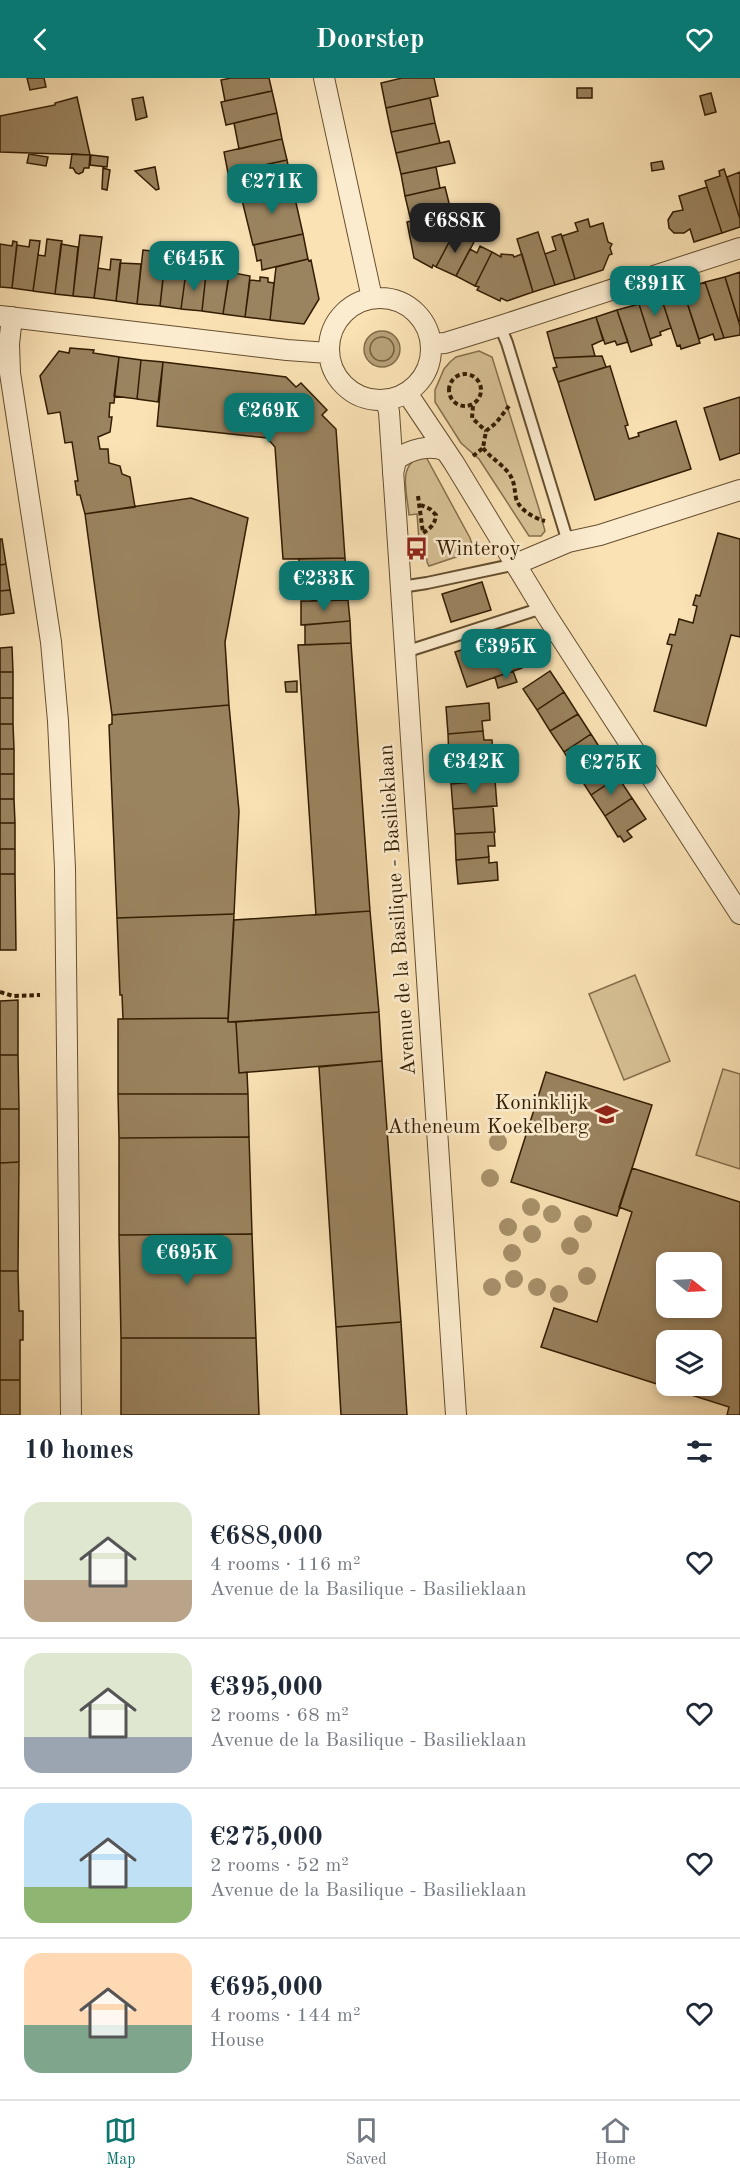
<!DOCTYPE html>
<meta charset="utf-8">
<style>
body{margin:0;font-family:"Old Standard TT",serif;background:#f2f2f3;color:#1f2937;height:100vh;display:flex;flex-direction:column;font-size:22px;white-space:nowrap}
*{box-sizing:border-box;margin:0}
p{font-size:20px;color:#747a83}
.icon{flex:none;width:33px;height:33px;fill:none;stroke:currentColor;stroke-width:2;stroke-linecap:round;stroke-linejoin:round}
.map{position:relative;height:1337px;overflow:hidden}
.details{display:flex;flex-direction:column;background:#fff;flex:1}
.details>*{flex:none}
.needle{width:39px;rotate:108deg}
.fabs{position:absolute;left:656px;top:1174px;display:grid;gap:12px}
.fabs a{display:grid;place-items:center;width:66px;height:66px;border-radius:12px;background:#fff;box-shadow:0 3px 9px #0003;font-size:30px}
.price{position:absolute;translate:-50% -51px;padding:0 14px;border-radius:12px;background:#0f766e;color:#fff;font-size:20px;line-height:39px;filter:drop-shadow(0 2px 3px #0008)}
.price::after{content:'';position:absolute;left:50%;top:36px;width:18px;height:14px;margin-left:-9px;background:inherit;clip-path:polygon(0 0,100% 0,50% 100%)}
.price.selected{background:#222;color:#fff}
ul{padding:0;list-style:none}
li{display:flex;align-items:center;gap:18px;height:150px;padding:0 24px}
li+li{border-top:2px solid #e0e1e3}
li span{display:grid;place-items:center;flex:none;width:168px;height:120px;border-radius:18px;color:#555}
li>.icon{margin-inline-start:auto}
span .icon{width:72px;height:72px;fill:#fffc;stroke-width:1}
li b{font-size:26px}
h2{display:flex;justify-content:space-between;align-items:center;height:72px;padding:0 24px;font-size:26px}
header{display:flex;justify-content:space-between;align-items:center;height:78px;padding:0 24px;background:#0f766e;color:#fff;font-size:27px;font-weight:800}
.menu{display:flex;justify-content:space-around;align-items:center;height:84px;border-top:2px solid #e0e1e3;background:#fff;font-size:16px;color:#747a83}
.menu a{display:grid;justify-items:center;gap:3px}
.menu .selected{color:#0f766e}
.map>svg:first-child{display:block}
</style>
<header><svg class="icon" aria-label="back" viewBox="0 0 24 24"><path d="M15 5l-7 7 7 7"/></svg>Doorstep<svg class="icon" aria-label="heart" viewBox="0 0 24 24"><path d="M12 20l-8-8c-3-5 5-10 8-4 3-6 11-1 8 4z"/></svg></header>
<div class="map">
<svg width="740" height="1337" viewBox="0 0 740 1337">
<rect width="100%" height="100%" fill="#fae2b5"/>
<filter id="stains"><feTurbulence type="fractalNoise" baseFrequency=".00333" numOctaves="4"/><feColorMatrix values="0 0 0 0 .2 0 0 0 0 .09 0 0 0 0 .02 0 0 0 .5 -.17"/></filter>
<radialGradient id="worn" r=".72"><stop offset=".6" stop-color="#630" stop-opacity="0"/><stop offset="1" stop-color="#630" stop-opacity=".3"/></radialGradient>
<path fill="#d8c196" stroke="#866f4c" stroke-width="1.5" d="M479 273 492 279 539 431 545 453 541 458H529L479 381 461 365 435 324V312L444 291 450 284 456 279Z
M425 377 470 460 474 473 429 488 427 484 425 461 419 462 417 436 409 437C407 413 396 385 425 377Z
M635 897 670 983 624 1002 589 916Z
M723 991 740 996V1091L696 1077Z"/>
<path fill="#b69f78" stroke="#826b48" stroke-width="1.5" d="M364 271a18 18 0 1 1 36 0a18 18 0 1 1-36 0Z"/>
<g fill="none" stroke-linecap="round" stroke-linejoin="round">
<path stroke="#745e3c" stroke-width="1.5" d="M370 271a12 12 0 1 1 24 0a12 12 0 1 1-24 0Z"/>
</g>
<path fill="#9a835f" stroke="#331d01" stroke-width="1.5" fill-rule="evenodd" d="M27 0H44L46 9 30 12Z
M231 0H269L272 13 225 23 221 2Z
M402 0H434L438 18 386 30 381 5Z
M577 10H592V20H577Z
M272 13 277 35 226 47 221 24Z
M711 15 716 34 705 37 700 18Z
M77 19 90 77 0 74V38L55 27V25Z
M143 19 147 39 136 42 132 21Z
M430 20 435 45 391 54 386 30Z
M277 35 282 61 239 71 234 45Z
M435 45 440 65 396 75 391 54Z
M282 61 287 82 228 95 224 74Z
M449 63 455 85 401 96 396 75Z
M29 76 48 79 46 88 27 85Z
M72 76 90 77 89 90H84L83 94 79 96 76 95 73 90H70Z
M91 77 108 79 107 89 90 87Z
M287 82 292 107 241 118 239 111 236 112 235 105 231 106 228 95Z
M662 83 664 91 652 93 651 85Z
M155 89 159 111 156 112 135 93Z
M436 89 440 110 405 118 401 96Z
M103 90 110 92 107 112 102 111Z
M724 91 740 141V149L722 155 705 103 720 98 719 93Z
M740 94V141L727 99Z
M292 107 303 156 253 167 241 118Z
M445 109 450 129 410 139 405 118Z
M707 109 722 155 694 164 690 151 684 155H674L669 150 668 142 673 134 683 132 679 118Z
M450 129 451 140 449 144 450 150 455 153 436 189 433 187 432 190 414 180 407 144 411 143 410 139Z
M588 141 590 149 603 145 608 164 612 166 610 170 612 176 609 177 603 192 575 201 562 158 578 153 575 145Z
M455 153 475 162 456 198 436 189Z
M538 154 555 207 533 214 517 161Z
M303 156 308 181 262 192 261 182 257 183 254 167Z
M561 156 575 201 555 207 545 176 556 172 552 159Z
M80 157 102 159 94 220 73 218Z
M47 161 62 163 55 216 33 213 38 177 45 178Z
M30 162 40 163 33 213 12 210 17 167 29 169Z
M13 163 17 164 12 210 0 209V166L12 168Z
M61 166 78 169 73 218 55 216Z
M480 168 492 174 475 208 456 198 470 171 477 175Z
M143 172 166 175 160 228 137 226Z
M492 174 501 179V176L513 177 514 179 522 176 533 214 507 223 501 220 500 223 477 212 479 209 475 208Z
M111 181 121 182 116 223 94 220 98 190 110 192Z
M308 181 309 183 311 182 319 221 304 246 270 242 276 189Z
M120 185 141 186 137 226 116 223Z
M230 189 234 190V195L250 198 245 239 223 236Z
M164 191 186 194 181 231 160 228Z
M186 194 206 196 202 233 181 231Z
M740 194V243L739 244 725 199Z
M206 196 229 198 223 236 202 233Z
M260 199 268 200V204L274 205 270 242 245 239 250 202 260 203Z
M725 199 740 248V257L724 260 705 204Z
M705 204 724 260 715 262 713 256 699 261 683 212Z
M683 212 700 265 681 271 680 267 677 268 661 219Z
M661 219 671 250 660 254 661 257 650 261 639 226Z
M639 226 652 267 631 274 617 232Z
M617 232 628 264 617 267 615 263 605 266 596 239Z
M596 239 603 262 592 267 595 278 554 280 547 254Z
M70 270 94 272 93 275 119 279 114 325H110L109 339H112L110 354 98 359 100 371H108L109 385 120 388 122 396 130 399 135 429 85 436 80 417H77L75 403H78L72 364 65 365 60 334 48 336 40 298 59 273 69 275Z
M602 278 606 289 558 304 553 290 557 289 554 280Z
M119 279 141 282 137 321 114 318Z
M141 282 163 284 158 324 137 321Z
M163 284 286 299 296 309 301 305 327 332 322 337 336 351 345 480 283 481 275 369 267 360 157 348Z
M610 288 628 347 625 348 629 361 639 358 638 355 676 343 691 391 595 422 558 304Z
M740 319V375L720 382 704 330Z
M191 420 248 440 225 564 229 627 112 637 85 436Z
M718 455 740 461V559L731 557 706 648 654 633 672 567 667 566 670 556 675 557 679 541 693 545 697 528 693 527 696 517 700 518Z
M0 461H2L6 486 0 487Z
M345 480 347 502 309 504V497H300L299 481Z
M6 486 10 512 0 513V487Z
M347 502 348 522 312 523 311 512H317V504Z
M482 504 491 532 451 544 442 516Z
M10 512 14 535 0 537V513Z
M348 522 350 543 301 547V523Z
M350 543 351 565 305 567V547Z
M511 556 522 590 467 609 455 574Z
M351 565 370 833 316 837 298 567Z
M12 569 13 594H0V570Z
M513 593 517 604 498 610 495 599Z
M550 593 564 614 537 632 523 611Z
M0 594H13V620H0Z
M297 603V614H286L285 604Z
M564 614 578 636 550 653 537 632Z
M0 620H13V646H0Z
M489 625 490 642 482 643 483 653 448 656 446 629Z
M229 627 239 733 234 836 117 840 109 647 112 646V637Z
M578 636 591 656 564 674 550 653Z
M0 646H13L14 671H0Z
M483 653 484 662H492L493 678 449 681 448 656Z
M591 656 605 678 577 695 564 674Z
M0 671H14V696H0Z
M493 678 495 702 451 706 449 681Z
M605 678 618 699 591 717 577 695Z
M0 696H14V721H0Z
M618 699 632 720 605 738 591 717Z
M495 702 497 728 453 731 451 706Z
M632 720 646 741 627 753 632 759 624 764 620 758 618 759 605 738Z
M0 721H14L15 745H0Z
M493 728 495 754 455 756 453 731Z
M0 745H15V771H0Z
M494 754 495 768H488L489 779 456 782 455 756Z
M0 771H15V796H0Z
M489 779V785L497 784 498 802 458 806 456 782Z
M0 796H15L16 872H0Z
M370 833 379 934 228 944 234 842Z
M234 836 228 940 123 941 122 917H120L117 840Z
M18 922V977H0V923Z
M379 934 382 983 239 995 236 944Z
M228 940V944H236L239 995 247 994 248 1016H118V941Z
M0 977H18L19 1031H0Z
M382 983 401 1244 336 1249 319 989Z
M546 994 652 1027 617 1138 511 1104Z
M118 1016H248L249 1059 119 1060Z
M0 1031H19V1084L0 1085Z
M249 1059 252 1156 119 1157V1060Z
M19 1084 18 1193H0V1085Z
M632 1090 740 1124V1337H727L729 1329 541 1269 554 1230 597 1244 632 1134 619 1129ZM666 1185H711V1230H666ZM666 1263H711V1308H666Z
M252 1156 256 1260H121L119 1157Z
M0 1193H18L19 1233H23V1262H20V1302H0Z
M401 1244 407 1337H341L336 1249Z
M121 1260H256L259 1337H121Z
M0 1302H20V1337H0Z"/>
<g fill="none" stroke-linecap="round" stroke-linejoin="round">
<defs>
<path id="lane" d="M500 248 507 265 568 464
M401 509 427 505 516 486
M405 574 542 530"/>
<path id="street" d="M324 0 372 220
M329 271a51 51 0 1 1 102 0a51 51 0 1 1-102 0Z
M0 238 287 272 328 275
M12 239 9 266 10 295 51 564 58 643 65 790 71 1337
M431 266 445 265 500 248 740 170
M407 315 454 385 547 538 740 836
M386 322 389 334 396 436 456 1337
M393 396 396 382C410 371 430 366 446 373
M516 486 568 464 600 457 740 412"/>
</defs>
<use href="#lane" stroke="#654e2e" stroke-width="14"/>
<use href="#street" stroke="#654e2e" stroke-width="22"/>
<path stroke="#331d01" stroke-width="4" stroke-dasharray="4.5 3" stroke-linecap="butt" d="M449 312a16 16 0 1 1 32 0a16 16 0 1 1-32 0Z
M473 328 472 340 486 353
M483 370C490 379 500 385 507 393 515 402 514 410 516 420 519 432 534 440 545 443
M473 378 483 370 486 353 496 345 509 328
M418 418 423 455C431 450 435 446 436 437L430 431 421 427
M0 914 13 918 40 917"/>
<use href="#lane" stroke="#fceccf" stroke-width="10"/>
<use href="#street" stroke="#fceccf" stroke-width="20"/>
</g>
<g fill="#a8916b">
<circle cx="498" cy="1064" r="9"/>
<circle cx="490" cy="1100" r="9"/>
<circle cx="531" cy="1129" r="9"/>
<circle cx="552" cy="1136" r="9"/>
<circle cx="583" cy="1146" r="9"/>
<circle cx="508" cy="1149" r="9"/>
<circle cx="532" cy="1156" r="9"/>
<circle cx="570" cy="1168" r="9"/>
<circle cx="512" cy="1175" r="9"/>
<circle cx="587" cy="1198" r="9"/>
<circle cx="514" cy="1201" r="9"/>
<circle cx="492" cy="1209" r="9"/>
<circle cx="537" cy="1209" r="9"/>
<circle cx="559" cy="1216" r="9"/>
</g>
<defs>
<symbol id="bus-bare" viewBox="-9 -9 18 18"><path d="M-5-6H5V4H4V6H2V4H-2V6H-4V4H-5ZM-3.5-4V0h7V-4ZM-3.5 1.2v1.5H-2V1.2ZM2 1.2v1.5H3.5V1.2Z" fill="#8f2418" stroke="#fceccf" stroke-width="2.5" paint-order="stroke"/></symbol>
<symbol id="school-bare" viewBox="-9 -9 18 18"><path d="M0-5L7-2L0 1L-7-2ZM-4 1L0 2.5L4 1V4Q0 6-4 4Z" fill="#8f2418" stroke="#fceccf" stroke-width="2.5" paint-order="stroke"/></symbol>
</defs>
<g fill-rule="evenodd">
<use href="#bus-bare" x="400" y="454" width="33" height="33"/>
<use href="#school-bare" x="590" y="1020" width="33" height="33"/>
</g>
<g text-anchor="middle" dominant-baseline="central" stroke-width="5" stroke-linejoin="round" paint-order="stroke">
<g font-size="21" fill="#331d01" stroke="#fceccf" text-anchor="start">
<text x="435" y="471">Winteroy</text>
<text x="589" y="1025" text-anchor="end">Koninklijk<tspan x="589" dy="24">Atheneum Koekelberg</tspan></text>
</g>
<g font-size="21" fill="#331d01" stroke="#fceccf">
<text transform="translate(398 832) rotate(-94)">Avenue de la Basilique - Basilieklaan</text>
</g>
</g>
<rect width="100%" height="100%" filter="url(#stains)"/>
<rect width="100%" height="100%" fill="url(#worn)"/>
</svg>
<div class="fabs">
<a><svg class="needle" viewBox="-14 -14 28 28"><path d="M0-13l5 13h-10z" fill="#e53935"/><path d="M0 13l5-13h-10z" fill="#747a83"/></svg></a>
<a><svg class="icon" aria-label="layers" viewBox="0 0 24 24"><path d="M12 4l9 5-9 5-9-5zM3 14l9 5 9-5"/></svg></a>
</div>
<b class="price" style="left:272px;top:137px">€271K</b>
<b class="price selected" style="left:455px;top:176px">€688K</b>
<b class="price" style="left:194px;top:214px">€645K</b>
<b class="price" style="left:655px;top:239px">€391K</b>
<b class="price" style="left:269px;top:366px">€269K</b>
<b class="price" style="left:324px;top:534px">€233K</b>
<b class="price" style="left:506px;top:602px">€395K</b>
<b class="price" style="left:474px;top:717px">€342K</b>
<b class="price" style="left:611px;top:718px">€275K</b>
<b class="price" style="left:187px;top:1208px">€695K</b>
</div>
<section class="details">
<h2>10 homes<svg class="icon" aria-label="filters" viewBox="0 0 24 24"><path d="M4 7h16M4 17h16"/><circle cx="9" cy="7" r="2"/><circle cx="15" cy="17" r="2"/></svg></h2>
<ul>
<li><span style="background:linear-gradient(#dfe7d0 65%,#b9a48a 0)"><svg class="icon" aria-label="home" viewBox="0 0 24 24"><path d="M3 11l9-7 9 7M6 9v11h12V9"/></svg></span><div><b>€688,000</b><p>4 rooms · 116 m²</p><p>Avenue de la Basilique - Basilieklaan</p></div><svg class="icon" aria-label="heart" viewBox="0 0 24 24"><path d="M12 20l-8-8c-3-5 5-10 8-4 3-6 11-1 8 4z"/></svg></li>
<li><span style="background:linear-gradient(#dfe7d0 70%,#9aa5b1 0)"><svg class="icon" aria-label="home" viewBox="0 0 24 24"><path d="M3 11l9-7 9 7M6 9v11h12V9"/></svg></span><div><b>€395,000</b><p>2 rooms · 68 m²</p><p>Avenue de la Basilique - Basilieklaan</p></div><svg class="icon" aria-label="heart" viewBox="0 0 24 24"><path d="M12 20l-8-8c-3-5 5-10 8-4 3-6 11-1 8 4z"/></svg></li>
<li><span style="background:linear-gradient(#bfe0f5 70%,#8fb573 0)"><svg class="icon" aria-label="home" viewBox="0 0 24 24"><path d="M3 11l9-7 9 7M6 9v11h12V9"/></svg></span><div><b>€275,000</b><p>2 rooms · 52 m²</p><p>Avenue de la Basilique - Basilieklaan</p></div><svg class="icon" aria-label="heart" viewBox="0 0 24 24"><path d="M12 20l-8-8c-3-5 5-10 8-4 3-6 11-1 8 4z"/></svg></li>
<li><span style="background:linear-gradient(#ffd9b3 60%,#7fa58c 0)"><svg class="icon" aria-label="home" viewBox="0 0 24 24"><path d="M3 11l9-7 9 7M6 9v11h12V9"/></svg></span><div><b>€695,000</b><p>4 rooms · 144 m²</p><p>House</p></div><svg class="icon" aria-label="heart" viewBox="0 0 24 24"><path d="M12 20l-8-8c-3-5 5-10 8-4 3-6 11-1 8 4z"/></svg></li>
</ul>
</section>
<nav class="menu">
<a class="selected"><svg class="icon" aria-label="map" viewBox="0 0 24 24"><path d="M3 6l6-2 6 2 6-2v14l-6 2-6-2-6 2zM9 4v14M15 6v14"/></svg>Map</a>
<a><svg class="icon" aria-label="saved" viewBox="0 0 24 24"><path d="M7 4h10v16l-5-4-5 4z"/></svg>Saved</a>
<a><svg class="icon" aria-label="home" viewBox="0 0 24 24"><path d="M3 11l9-7 9 7M6 9v11h12V9"/></svg>Home</a>
</nav>
